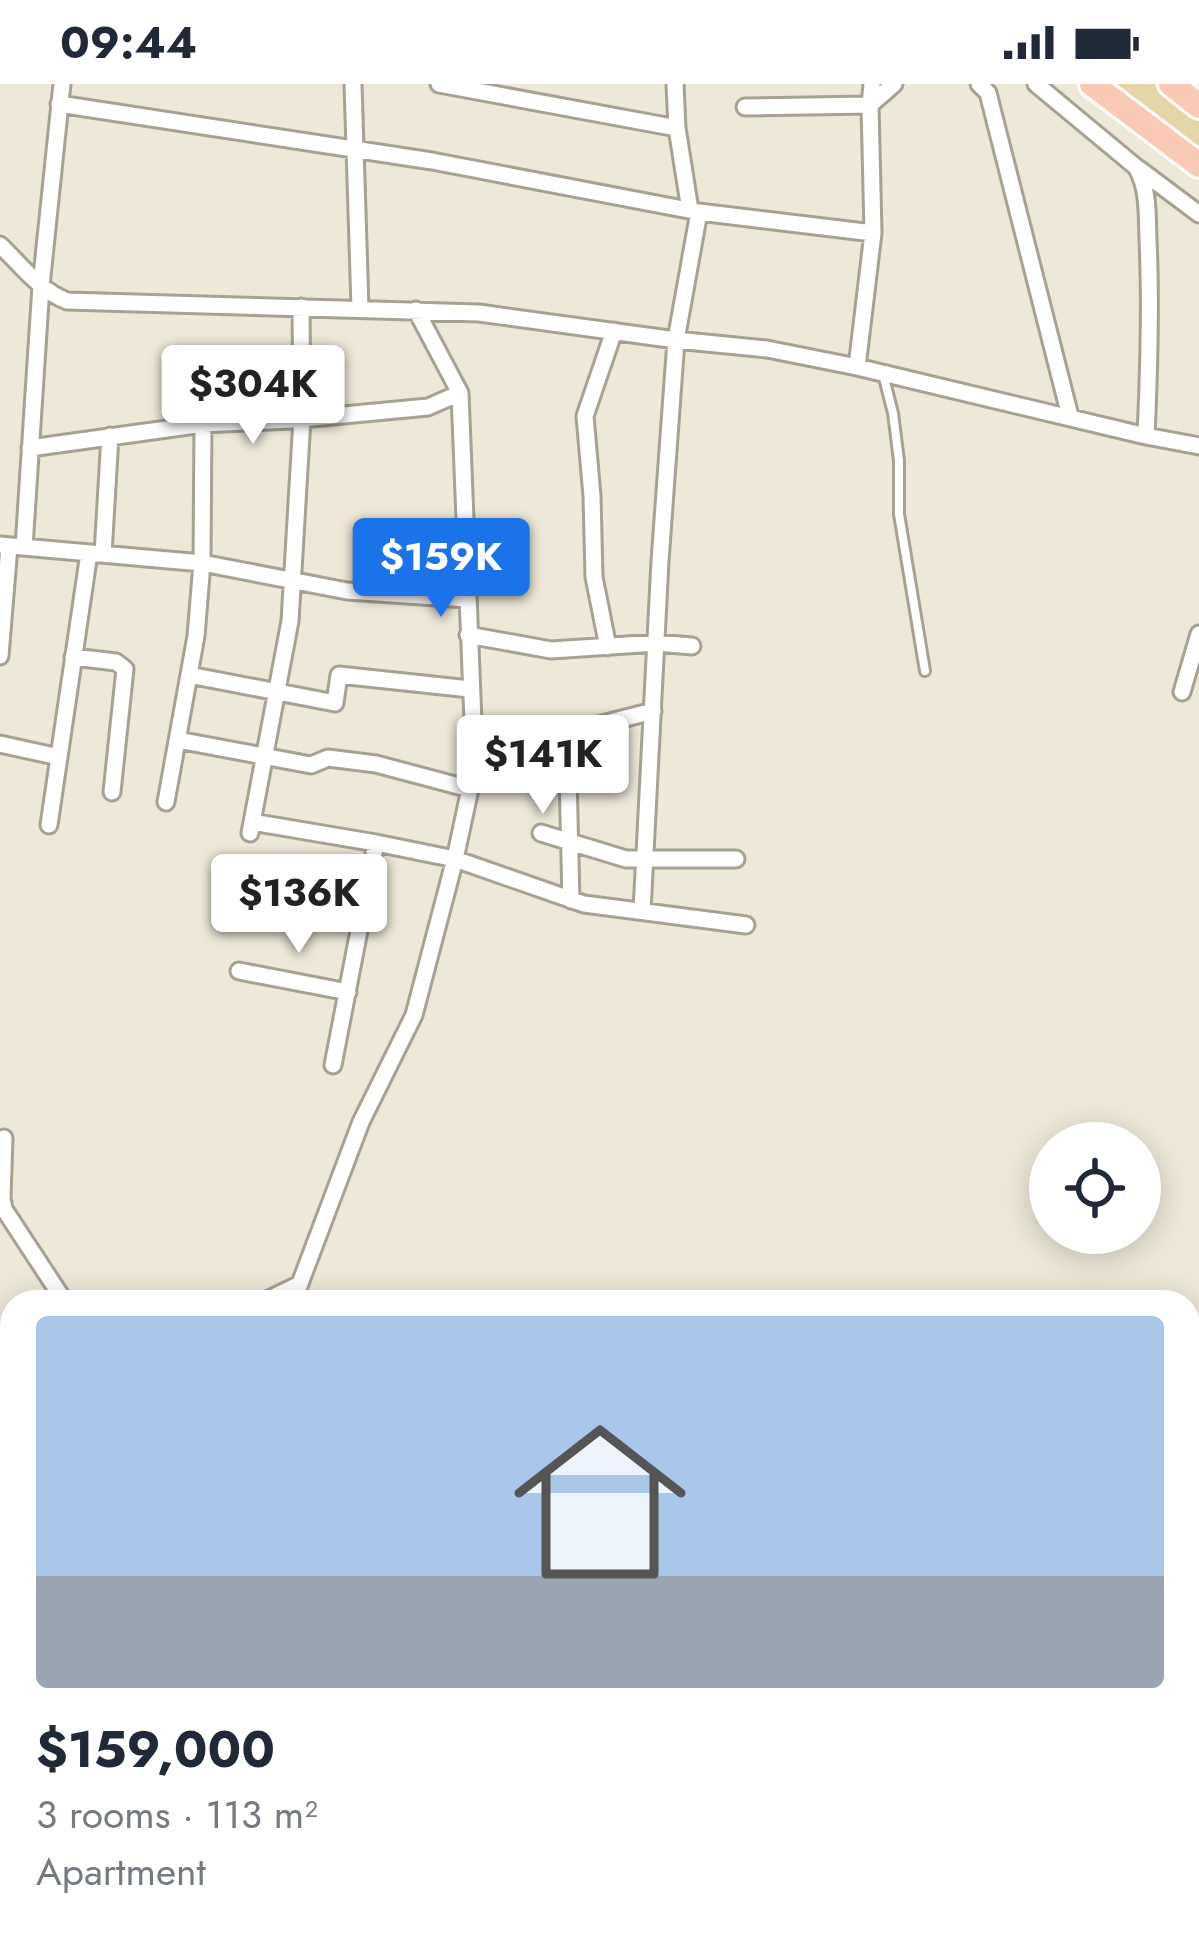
<!DOCTYPE html>
<meta charset="utf-8">
<style>
body{margin:0;font-family:Jost,sans-serif;background:#f6f6f7;color:#1f2937;height:100vh;display:flex;flex-direction:column;font-size:45px;white-space:nowrap}
*{box-sizing:border-box;margin:0}
p{font-size:39px;color:#747a83}
.icon{flex:none;width:66px;height:66px;fill:none;stroke:currentColor;stroke-width:2;stroke-linecap:round;stroke-linejoin:round}
.map{position:relative;flex:1;overflow:hidden}
.drawer{position:absolute;left:0px;top:1206px;width:1200px;height:663px;display:flex;flex-direction:column;background:#fff;border-radius:36px 36px 0 0;box-shadow:0 6px 30px #0003}
.drawer>*{flex:none}
.controls{position:absolute;left:1029px;top:1038px;display:grid;gap:24px}
.controls a{display:grid;place-items:center;width:132px;height:132px;border-radius:50%;background:#fff;box-shadow:0 6px 30px #0003;font-size:60px}
.price{position:absolute;translate:-50% -102px;padding:0 27px;border-radius:12px;background:#fff;color:#222;font-size:39px;line-height:78px;filter:drop-shadow(0 3px 6px #0008)}
.price::after{content:'';position:absolute;left:50%;top:72px;width:36px;height:27px;margin-left:-18px;background:inherit;clip-path:polygon(0 0,100% 0,50% 100%)}
.price.selected{background:#1a73e8;color:#fff}
ul{padding:0;list-style:none}
li{display:grid;align-content:center;gap:24px;height:636px;padding:0 36px}
li span{display:grid;place-items:center;height:372px;border-radius:12px;color:#555}
li>.icon{margin-inline-start:auto}
span .icon{width:216px;height:216px;fill:#fffc;stroke-width:1}
li b{font-size:51px}
.status{display:flex;justify-content:space-between;align-items:center;height:84px;padding:0 60px;background:#fff;direction:ltr}
.status svg{height:33px;fill:currentColor}
.map>svg:first-child{display:block}
</style>
<div class="status"><b>09:44</b><svg viewBox="0 0 49 12"><path d="M0 12V9h3v3zM5 12V6h3v6zM10 12V3h3v9zM15 12V0h3v12zM26 1h20v11H26zM47 4h2v5h-2z"/></svg></div>
<div class="map">
<svg width="1199" height="1867" viewBox="0 0 1199 1867">
<rect width="100%" height="100%" fill="#ede8d7"/>
<path fill="#e5d6a7" d="M1113 0H1163L1199 29V67Z
M1188 1409 1199 1412V1538L1188 1537Z"/>
<path fill="#6690c6" stroke="#59769a" stroke-width="3" d="M1188 1537 1199 1538V1867H422L420 1857H1188Z"/>
<g fill="none" stroke-linecap="round" stroke-linejoin="round">
<defs>
<path id="service" d="M883 290 893 329 899 377V430L925 587"/>
<path id="minor" d="M353 0 360 224
M439 0 677 44
M675 0 677 44 690 126
M979 0 988 9 1070 332
M1036 0 1136 83C1149 104 1147 132 1148 156 1151 221 1149 286 1146 352
M59 20 432 77 699 128 873 149
M745 23 870 21 894 0
M1139 85 1199 130
M0 161C21 181 39 206 67 217L479 229 676 256 767 265 857 283 1146 352 1199 362
M857 283 873 149 870 21 872 0
M30 364 203 340 291 336 428 323 460 309
M0 461 202 479 347 507 466 515
M24 463 41 202 62 0
M103 470 110 352
M468 551 551 566 657 559 692 562
M608 563 594 493 592 412 585 332 614 247
M0 572 9 462
M73 573 116 578 125 585 112 708
M189 591 335 619 339 591 470 605
M1182 608 1199 550
M567 649 571 816
M178 656 311 681 328 674 376 680 470 705
M0 660 59 673
M474 663 567 649 653 627
M166 718 196 552 202 479 203 340
M252 738 376 759 455 775 584 820 746 841
M49 741 89 469
M250 749 290 537 302 335 301 223
M541 749 626 775H736
M246 818 363 836
M642 827 660 477 676 256 699 128
M239 887 348 908
M333 981 376 759
M4 1054 2 1114 4 1125 65 1218
M263 1218 298 1201
M293 1218 361 1038 414 931 455 775 470 705 474 663 460 309 416 226
M0 1340 12 1329
M0 1542 12 1635"/>
<path id="trunk" d="M1092 0 1199 81
M1171 0 1199 22"/>
</defs>
<use href="#service" stroke="#a6a191" stroke-width="14"/>
<use href="#minor" stroke="#a6a191" stroke-width="21"/>
<use href="#trunk" stroke="#fff" stroke-width="30"/>
<use href="#service" stroke="#fff" stroke-width="8"/>
<use href="#minor" stroke="#fff" stroke-width="15"/>
<use href="#trunk" stroke="#facab4" stroke-width="24"/>
</g>
</svg>
<div class="controls">
<a><svg class="icon" aria-label="locate" viewBox="0 0 24 24"><circle cx="12" cy="12" r="6"/><path d="M12 2v4M12 18v4M2 12h4M18 12h4"/></svg></a>
</div>
<b class="price" style="left:253px;top:363px">$304K</b>
<b class="price selected" style="left:441px;top:536px">$159K</b>
<b class="price" style="left:543px;top:733px">$141K</b>
<b class="price" style="left:299px;top:872px">$136K</b>
<section class="drawer">
<ul>
<li><span style="background:linear-gradient(#a9c7e8 70%,#9aa5b1 0)"><svg class="icon" aria-label="home" viewBox="0 0 24 24"><path d="M3 11l9-7 9 7M6 9v11h12V9"/></svg></span><div><b>$159,000</b><p>3 rooms · 113 m²</p><p>Apartment</p></div></li>
</ul>
</section>
</div>
